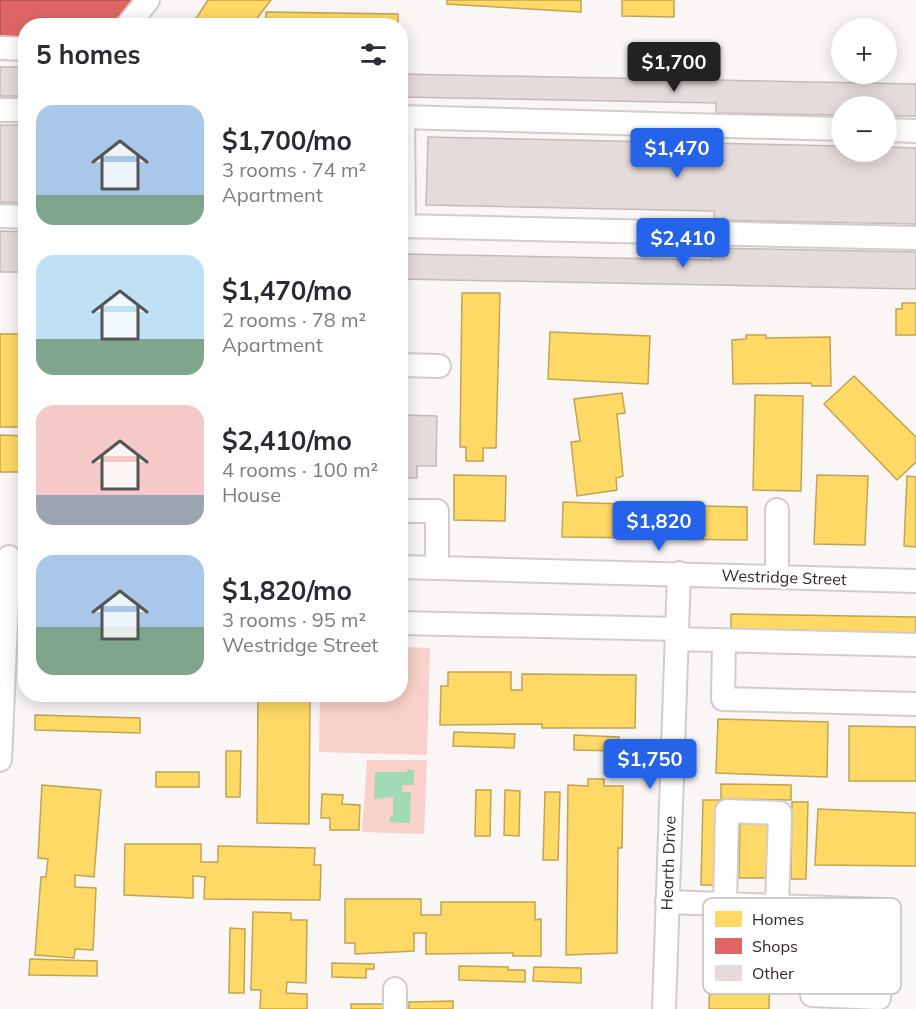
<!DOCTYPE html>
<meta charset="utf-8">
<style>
body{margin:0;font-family:Mulish,sans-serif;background:#f2f2f3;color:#2b2b33;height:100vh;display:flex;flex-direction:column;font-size:22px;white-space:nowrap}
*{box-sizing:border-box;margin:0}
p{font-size:20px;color:#7c7c81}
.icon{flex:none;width:33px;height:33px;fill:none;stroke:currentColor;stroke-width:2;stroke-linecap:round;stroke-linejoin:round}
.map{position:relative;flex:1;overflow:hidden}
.sheet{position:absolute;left:18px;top:18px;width:390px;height:684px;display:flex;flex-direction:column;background:#fff;border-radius:24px;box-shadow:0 3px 15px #0003}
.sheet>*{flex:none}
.buttons{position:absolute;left:831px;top:18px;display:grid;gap:12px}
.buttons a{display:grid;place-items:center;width:66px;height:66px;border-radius:50%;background:#fff;box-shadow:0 3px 15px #0003;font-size:30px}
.price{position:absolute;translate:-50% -51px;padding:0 14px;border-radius:6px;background:#2563eb;color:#fff;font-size:20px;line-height:39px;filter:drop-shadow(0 2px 3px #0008)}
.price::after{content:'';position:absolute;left:50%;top:36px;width:18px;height:14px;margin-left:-9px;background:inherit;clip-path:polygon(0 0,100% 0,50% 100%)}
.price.selected{background:#222;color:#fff}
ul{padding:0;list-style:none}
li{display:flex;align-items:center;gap:18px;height:150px;padding:0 18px}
li span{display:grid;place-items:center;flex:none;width:168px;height:120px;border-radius:18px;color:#555}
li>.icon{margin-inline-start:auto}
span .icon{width:72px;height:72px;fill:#fffc;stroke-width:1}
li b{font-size:26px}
h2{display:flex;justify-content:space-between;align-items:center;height:72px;padding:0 18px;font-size:26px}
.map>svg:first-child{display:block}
</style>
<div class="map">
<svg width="916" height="1009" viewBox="0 0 916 1009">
<rect width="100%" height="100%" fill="#faf6f6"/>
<path fill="#f9d1ca" d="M401 647 430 648 427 755 319 752 320 695 400 694Z
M367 760H427L424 834 362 832Z"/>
<path fill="#a0dab6" d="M407 769 414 770V785H402V792H411L410 823 389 822 390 816H393V797L374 799 375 772H407Z"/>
<path fill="#ffd966" stroke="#c2a452" stroke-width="1.5" d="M208 0H271L251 26H191Z
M447 0H581V12L447 4Z
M622 0H674V17L622 16Z
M266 12 398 14V26H266Z
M462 293H500L496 448H483V461H466V447H460Z
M902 303H916V335H896V309H902Z
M550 332 650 336 648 384 548 379Z
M0 334H26V427H0Z
M746 335H766V338L830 337 831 386H812L811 383 733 384 732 340 746 339Z
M854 376 916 437V462L897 480 824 404Z
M622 393 625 413 617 414 623 476 616 478 617 490 577 496 571 442 580 441 574 399Z
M755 395 803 396 801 491 753 490Z
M0 435 26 436V472H0Z
M454 475 506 476 505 521 454 520Z
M817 475 868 476 865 545 814 544Z
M907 476 916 477V547L904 546Z
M563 502 650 505V538L562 537Z
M660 505 747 507V540L660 539Z
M731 614 916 617V633L731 630Z
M448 672H511V690H522V674L636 675 635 728H542V724L440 725 441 686H448Z
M258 694H310L309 824 257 823Z
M35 715 140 718V733L35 730Z
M718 719 828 722 827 777 716 773Z
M849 726 916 727V781H849Z
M454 732 515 734 514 748 453 746Z
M574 735 619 737V751L574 750Z
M226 751H241L240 797H226Z
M156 772H199V787H156Z
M588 779H604V786H623L622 848H618L617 953 566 955 568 785 588 786Z
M721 784 791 785V800L721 799Z
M42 785 101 790 94 877 75 875V887L96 888 93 950 75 949 74 958 35 955 41 877H46L48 859 38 858Z
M476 790H491L490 836H475Z
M505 790 520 791 519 836 504 835Z
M545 792H560L558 860H543Z
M322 794 343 795 342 804 360 805 359 830H330V818H321Z
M703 800H719L717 885H701Z
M792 802H808L806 879H791Z
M818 809 916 813V866L815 865Z
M740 824H770V878H739Z
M125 844H201V862H218V846L315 848 314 865H321L320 900 204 899 205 877 193 876V898L124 895Z
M345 899H421V915H441V902H535V920L541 919V956H513V953L426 954V933H414V951L355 954V943H345Z
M253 912 291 913V920H307L306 983 287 982 286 993 307 994V1009H260L261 990H251Z
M230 928 245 929 244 993H229Z
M730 931 771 932 769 1009H709L711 934H730Z
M30 959 97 961V976L29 975Z
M332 963 374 964V969H366V978L332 977Z
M459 966 508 967V970H525V982L459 980Z
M534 967 581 968V983L533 981Z
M453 1001V1009H409V1002Z
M351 1004H384V1009H351Z"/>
<path fill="#e06666" stroke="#ac5352" stroke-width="1.5" d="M0 0H144L135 14H120L113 26H26V41H0Z"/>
<path fill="#e5dbda" stroke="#c4bcbb" stroke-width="1.5" d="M0 67H26V96H0Z
M400 74 916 84V116H886V106H842V115L716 113V103L400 97Z
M0 125H26V203L0 202Z
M428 137 842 146V152H886V147L916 148V224L714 220V211L426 205Z
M0 231 26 232V272H0Z
M713 248 916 252V289L400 279V254L712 260Z
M400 415 437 416 436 466H417V478H400Z"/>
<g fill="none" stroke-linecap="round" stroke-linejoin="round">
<defs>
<path id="minor" d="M127 26 148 0
M0 48 26 49
M0 110H26
M400 117 842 129
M403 117 404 226
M886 130 916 131
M0 216 26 217
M400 226 916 238
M400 365 439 366
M400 511H437V568
M400 567 916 581
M777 577V510
M400 623 677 629
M677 639 916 645
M724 640 723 699 916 704
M0 760 9 557
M667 902 882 910 879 998 812 995 815 908
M725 904 727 811 780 813 777 906
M395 1009V989
M664 1009 679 573"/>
</defs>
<use href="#minor" stroke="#d3cccb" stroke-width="26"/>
<use href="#minor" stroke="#fefefe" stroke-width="22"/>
</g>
<g text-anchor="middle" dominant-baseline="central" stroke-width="6" stroke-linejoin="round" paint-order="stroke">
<g font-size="16" fill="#332725" stroke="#fff">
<text transform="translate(784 577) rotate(2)">Westridge Street</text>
<text transform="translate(668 863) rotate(-88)">Hearth Drive</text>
</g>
</g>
<rect x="703" y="898" width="198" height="96" rx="9" fill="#fff" stroke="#c2bebe" stroke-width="1.5"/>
<rect x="715" y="911" width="27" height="16" fill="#ffd966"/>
<rect x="715" y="938" width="27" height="16" fill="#e06666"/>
<rect x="715" y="965" width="27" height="16" fill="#e5dbda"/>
<g font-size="16" fill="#332725">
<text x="752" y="925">Homes</text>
<text x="752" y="952">Shops</text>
<text x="752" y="979">Other</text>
</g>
</svg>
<div class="buttons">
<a>+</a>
<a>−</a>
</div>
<b class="price selected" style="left:674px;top:93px">$1,700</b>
<b class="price" style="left:677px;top:179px">$1,470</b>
<b class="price" style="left:683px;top:269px">$2,410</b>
<b class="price" style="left:659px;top:552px">$1,820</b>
<b class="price" style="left:650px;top:790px">$1,750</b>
<section class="sheet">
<h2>5 homes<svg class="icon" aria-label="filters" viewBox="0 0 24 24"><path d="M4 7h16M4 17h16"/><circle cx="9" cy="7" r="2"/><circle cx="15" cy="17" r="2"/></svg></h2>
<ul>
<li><span style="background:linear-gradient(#a9c7e8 75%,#7fa58c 0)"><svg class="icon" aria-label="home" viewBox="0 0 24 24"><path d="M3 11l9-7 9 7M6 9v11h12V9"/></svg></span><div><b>$1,700/mo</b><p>3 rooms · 74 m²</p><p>Apartment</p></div></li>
<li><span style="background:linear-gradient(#bfe0f5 70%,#7fa58c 0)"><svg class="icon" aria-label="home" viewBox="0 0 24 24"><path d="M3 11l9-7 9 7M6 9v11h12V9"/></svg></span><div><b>$1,470/mo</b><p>2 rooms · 78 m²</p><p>Apartment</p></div></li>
<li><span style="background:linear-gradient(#f6c9c9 75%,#9aa5b1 0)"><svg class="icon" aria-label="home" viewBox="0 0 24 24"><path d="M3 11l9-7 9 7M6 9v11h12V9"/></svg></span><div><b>$2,410/mo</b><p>4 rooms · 100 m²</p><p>House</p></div></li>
<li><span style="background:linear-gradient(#a9c7e8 60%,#7fa58c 0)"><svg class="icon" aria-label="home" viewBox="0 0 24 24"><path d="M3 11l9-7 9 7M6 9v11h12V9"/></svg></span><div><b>$1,820/mo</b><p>3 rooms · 95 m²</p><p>Westridge Street</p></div></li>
</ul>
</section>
</div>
